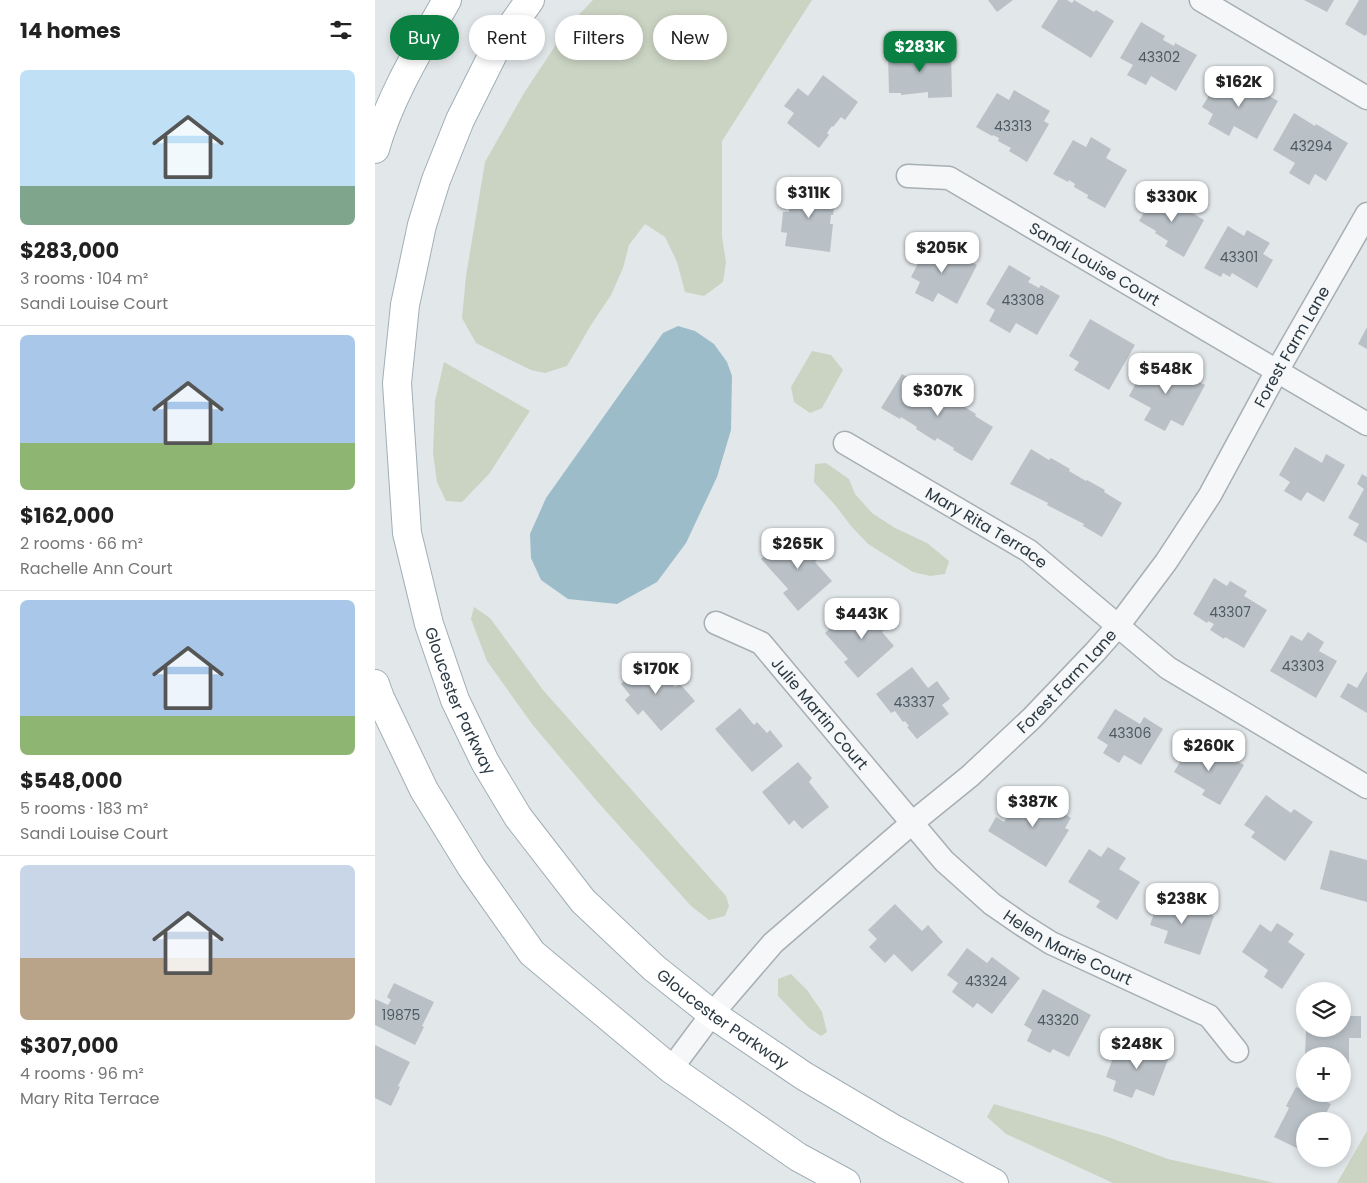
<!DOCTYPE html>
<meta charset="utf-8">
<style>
body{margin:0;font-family:Poppins,sans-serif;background:#f2f2f2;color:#222;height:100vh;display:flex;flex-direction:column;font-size:19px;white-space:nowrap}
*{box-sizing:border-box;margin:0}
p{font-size:16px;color:#767676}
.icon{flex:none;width:28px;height:28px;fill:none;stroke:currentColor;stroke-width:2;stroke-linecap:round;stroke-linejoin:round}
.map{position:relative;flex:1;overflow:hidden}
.drawer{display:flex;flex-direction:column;background:#fff;width:375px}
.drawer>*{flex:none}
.top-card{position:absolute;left:15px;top:15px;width:475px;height:45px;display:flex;gap:10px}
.buttons{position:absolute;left:921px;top:982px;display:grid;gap:10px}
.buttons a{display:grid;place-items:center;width:55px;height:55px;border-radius:50%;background:#fff;box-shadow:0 2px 8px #0003;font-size:25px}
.price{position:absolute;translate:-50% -42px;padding:0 11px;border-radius:10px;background:#fff;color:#222;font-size:16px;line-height:32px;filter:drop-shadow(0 1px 2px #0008)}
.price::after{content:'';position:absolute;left:50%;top:30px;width:15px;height:11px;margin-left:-8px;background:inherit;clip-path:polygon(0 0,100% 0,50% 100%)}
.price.active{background:#0b8043;color:#fff}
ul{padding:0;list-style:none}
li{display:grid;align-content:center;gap:10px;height:265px;padding:0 20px}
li+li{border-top:1px solid #e0e0e0}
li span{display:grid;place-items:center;height:155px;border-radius:8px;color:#555}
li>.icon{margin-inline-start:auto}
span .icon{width:90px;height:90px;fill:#fffc;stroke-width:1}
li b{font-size:21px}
h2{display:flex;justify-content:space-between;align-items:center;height:60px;padding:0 20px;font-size:21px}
.chip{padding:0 18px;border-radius:22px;background:#fff;box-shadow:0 2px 8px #0003;font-size:18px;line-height:45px}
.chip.active{background:#0b8043;color:#fff}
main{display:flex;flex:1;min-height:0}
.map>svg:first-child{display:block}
</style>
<main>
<section class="drawer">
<h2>14 homes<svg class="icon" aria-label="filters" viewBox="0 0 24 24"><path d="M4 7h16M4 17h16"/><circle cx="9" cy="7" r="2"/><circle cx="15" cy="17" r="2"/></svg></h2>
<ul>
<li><span style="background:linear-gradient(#bfe0f5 75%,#7fa58c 0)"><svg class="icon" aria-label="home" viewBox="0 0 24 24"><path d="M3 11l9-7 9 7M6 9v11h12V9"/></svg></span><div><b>$283,000</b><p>3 rooms · 104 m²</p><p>Sandi Louise Court</p></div></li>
<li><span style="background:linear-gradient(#a9c7e8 70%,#8fb573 0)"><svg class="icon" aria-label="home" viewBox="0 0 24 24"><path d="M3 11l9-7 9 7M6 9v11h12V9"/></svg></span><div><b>$162,000</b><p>2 rooms · 66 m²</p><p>Rachelle Ann Court</p></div></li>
<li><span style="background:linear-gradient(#a9c7e8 75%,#8fb573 0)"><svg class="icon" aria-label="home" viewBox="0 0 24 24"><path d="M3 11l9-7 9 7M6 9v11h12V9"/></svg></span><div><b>$548,000</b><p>5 rooms · 183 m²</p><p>Sandi Louise Court</p></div></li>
<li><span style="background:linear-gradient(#c9d6e8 60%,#b9a48a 0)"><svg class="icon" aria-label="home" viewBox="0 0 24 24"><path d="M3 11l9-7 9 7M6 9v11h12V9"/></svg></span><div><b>$307,000</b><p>4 rooms · 96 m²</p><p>Mary Rita Terrace</p></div></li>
</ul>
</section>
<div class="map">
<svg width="992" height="1183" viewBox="0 0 992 1183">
<rect width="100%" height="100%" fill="#e2e7ea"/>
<path fill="#cbd4c3" d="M218 0H437L347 141V236L351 263 348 282 329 296 310 292 302 262 290 237 270 224 254 245 248 268 236 295 216 325 192 366 170 373 156 370 101 343 87 318 91 276 110 162 149 93 194 25Z
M437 351 456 355 468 370 447 408 435 413 419 402 416 387Z
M69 362 155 411 114 474 87 502 71 501 62 482 58 453 60 401Z
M451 463 474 479 480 494 497 513 520 528 552 543 574 561 570 574 555 576 538 572 493 544 476 526 460 505 439 482 440 464Z
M99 607 115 618 168 690 351 896 354 906 350 916 334 920 316 906 221 800 157 724 112 661 96 619Z
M416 974 432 990 447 1012 452 1032 446 1036 434 1028 403 996V979Z
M619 1104 733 1137 793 1159 900 1183H738L631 1134 612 1117Z
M992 1131V1183H962Z"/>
<path fill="#9dbcca" d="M303 326 320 331 339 344 352 362 357 376 356 430 342 477 311 543 282 582 242 604 193 599 166 580 156 558 155 534 171 498 288 333Z"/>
<path fill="#b9c1c7" d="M613 0H638L622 12Z
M683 0H692L697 3 699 0 719 12 721 10 739 21 716 58 666 27Z
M929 0H959L952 12Z
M984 0H992V34L990 36 970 24Z
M766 22 790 36 788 40 799 46 800 43 822 55 801 91 776 76 771 85 752 75 758 65 745 58Z
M515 48H548V53L576 52 577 97 553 98V92L526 95V93H514L513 56H514Z
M448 75 483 102 470 120 466 117 458 127 457 126 452 133 454 135 444 148 412 123 419 113 409 106 423 88 433 96Z
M845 77 855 83 857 80 871 87 869 89 878 94 882 89 903 101 882 139 859 126 854 136 833 124 838 114 827 107Z
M639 90 675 111 669 121 674 124 652 162 634 151 636 148 623 141 624 138 618 135 617 136 601 127 622 93 634 100Z
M919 113 940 126 941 124 973 143 951 181 940 174 934 185 914 173 920 163 898 150Z
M716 137 736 149 731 158 752 170 730 208 712 198 713 195 699 187 700 184 694 180 693 182 678 174 698 140 711 147Z
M417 185 461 191 458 215H456L455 224H458L455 252 410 246 412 233 406 232 408 212H414Z
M780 193 791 199 792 198 829 220 809 257 790 246 793 241 780 233 781 231 764 221Z
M853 226 869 236 872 230 895 243 888 254 898 260 882 288 857 273 855 277 848 273 846 277 829 268Z
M555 240 602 265 582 304 563 293 558 302 540 293 545 282 536 277Z
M634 265 656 278 653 282 664 288 666 285 685 296 662 335 641 323 635 333 614 321 620 310 611 304Z
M715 319 760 345 734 390 699 370 704 362 694 356Z
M992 327V349L983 344Z
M775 357 796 368 794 373 806 379 809 374 830 385 808 426 796 420 790 431 769 420 776 408 754 396Z
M527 374 544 384 546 382 564 393 563 395 580 405 582 402 601 414 600 416 618 427 597 461 578 450 579 448 562 438 560 441 541 429 542 427 526 417 525 419 506 408Z
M920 447 947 463 951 454 970 465 949 502 932 492 926 501 909 491 915 482 904 475Z
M656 449 674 460 676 458 695 469 694 471 711 481 712 480 730 490 729 492 747 503 727 537 708 526 709 524 672 505 673 503 635 484Z
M987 474 992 477V543L978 535 984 524 973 518 989 489 982 484Z
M415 534 425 545 434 538 448 554 440 562 457 581 423 611 408 593 413 589 386 559Z
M839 578 852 586 855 581 872 591 869 596 892 610 869 648 850 637 849 639 835 630 839 624 833 621 832 623 818 614Z
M477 609 486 619 491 614 497 621 510 610 520 621 507 632 519 646 483 678 469 662 473 659 450 633Z
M933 632 949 642 944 651 962 661 941 698 895 671 916 635 927 641Z
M274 659 300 687 305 684 320 701 286 731 268 710 263 715 250 700 255 695 246 684Z
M537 667 553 688 562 681 575 699 567 705 574 714 542 739 532 727 534 726 530 721 528 722 520 711 516 713 501 694Z
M992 671V713L965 697 973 683 982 688Z
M365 708 379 725 382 722 392 733 395 730 408 746 377 772 340 729Z
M740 709 765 724 769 717 788 729 766 765 749 755 744 763 728 753 733 745 722 738Z
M816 744 837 754V753L849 759 851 755 869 765 845 805 827 795 830 790 799 772Z
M423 762 437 778 434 782 454 807 427 829 419 820 414 825 387 792Z
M648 792 659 799 661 796 696 818 690 828 694 830 671 867 613 831 621 817 629 822Z
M891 795 916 813 919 809 938 822 910 861 876 837 880 832 869 825Z
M733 847 751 858 744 869 765 882 742 920 721 907 725 901 693 882 714 849 726 857Z
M955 850 992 860V902L945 889Z
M785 896 820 908V909L839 916 825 955 789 943 793 931 775 925Z
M520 904 547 931 553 925 568 942 537 972 519 954 510 963 494 947 502 939 493 930Z
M902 923 919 934 913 942 930 954 907 989 889 977 893 970 867 952 885 924 896 932Z
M592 948 612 963 617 957 645 978 617 1014 602 1003 598 1008 577 992 583 983 572 975Z
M19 983 59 1002 47 1026 49 1027 40 1045 0 1025V999L13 1005 16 1000 12 997Z
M668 989 716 1015 694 1057 678 1049 675 1053 652 1041 657 1030 649 1025Z
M968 1003H973V1016H986V1038H974V1066H968V1056H930L931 1029H968Z
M743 1044 754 1048 755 1046 764 1050 765 1046 794 1057 779 1096 761 1089 757 1098 738 1091 741 1081 731 1077Z
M0 1045 35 1062 23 1086 25 1087 16 1106 0 1098Z
M921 1087 930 1091V1094H935L956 1104 947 1121H930V1152L899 1137 914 1108 911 1106Z"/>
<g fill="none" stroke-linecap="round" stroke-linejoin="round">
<defs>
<g id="minor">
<path d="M826 0 992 98"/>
<path id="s1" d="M533 176 574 178 992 424"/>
<path id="s2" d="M470 443 654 551 793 668 992 787"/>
<path id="s3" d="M341 623 386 643 569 861 617 904 646 924 676 943 834 1016 862 1051"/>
<path id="s4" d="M296 1069 337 1014 398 943 537 823 595 776 657 718 720 652 743 626 791 562 835 495 902 371 992 214"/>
</g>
<g id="major">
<path id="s5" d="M155 0 121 48 85 120 61 180 47 225 30 305 22 383 32 533 54 624 80 700 110 762 143 817 208 901 279 968 337 1014 429 1076 517 1128 619 1183"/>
<path d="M0 149C15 96 45 48 72 0"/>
<path d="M0 684 5 698 49 790 97 868 157 953 296 1069 423 1157 471 1183"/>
</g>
</defs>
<use href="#minor" stroke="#a7afb4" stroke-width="25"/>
<use href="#major" stroke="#a1aeb6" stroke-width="30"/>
<use href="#minor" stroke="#f5f7f8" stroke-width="22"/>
<use href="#major" stroke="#fff" stroke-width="28"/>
</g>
<g text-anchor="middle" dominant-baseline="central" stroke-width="4.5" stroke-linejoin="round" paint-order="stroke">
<g font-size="14" fill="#4e5a63">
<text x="784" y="57">43302</text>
<text x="638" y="126">43313</text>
<text x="936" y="146">43294</text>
<text x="864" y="257">43301</text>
<text x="648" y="300">43308</text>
<text x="855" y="612">43307</text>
<text x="928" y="666">43303</text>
<text x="539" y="702">43337</text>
<text x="755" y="733">43306</text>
<text x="611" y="981">43324</text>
<text x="26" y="1015">19875</text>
<text x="683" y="1020">43320</text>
</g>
<g font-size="16" fill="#2a3842" stroke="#f1f5f7">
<text stroke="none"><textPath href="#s1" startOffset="210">Sandi Louise Court</textPath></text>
<text stroke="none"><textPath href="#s4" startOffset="961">Forest Farm Lane</textPath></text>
<text stroke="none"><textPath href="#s2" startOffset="165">Mary Rita Terrace</textPath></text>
<text stroke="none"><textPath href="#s4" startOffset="556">Forest Farm Lane</textPath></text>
<text stroke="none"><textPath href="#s5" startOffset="738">Gloucester Parkway</textPath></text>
<text stroke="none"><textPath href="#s3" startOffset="141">Julie Martin Court</textPath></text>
<text stroke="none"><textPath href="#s3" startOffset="486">Helen Marie Court</textPath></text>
<text stroke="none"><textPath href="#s5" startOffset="1158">Gloucester Parkway</textPath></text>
</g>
</g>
</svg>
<div class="buttons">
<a><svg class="icon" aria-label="layers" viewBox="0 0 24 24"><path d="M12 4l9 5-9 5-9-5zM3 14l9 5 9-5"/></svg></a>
<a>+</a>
<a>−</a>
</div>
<b class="price active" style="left:545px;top:73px">$283K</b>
<b class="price" style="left:864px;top:108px">$162K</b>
<b class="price" style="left:434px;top:219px">$311K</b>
<b class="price" style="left:797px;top:223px">$330K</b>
<b class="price" style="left:567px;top:274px">$205K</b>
<b class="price" style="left:791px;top:395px">$548K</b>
<b class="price" style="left:563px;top:417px">$307K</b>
<b class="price" style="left:423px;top:570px">$265K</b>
<b class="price" style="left:487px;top:640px">$443K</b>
<b class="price" style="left:281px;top:695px">$170K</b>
<b class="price" style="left:834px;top:772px">$260K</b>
<b class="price" style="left:658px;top:828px">$387K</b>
<b class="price" style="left:807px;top:925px">$238K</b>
<b class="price" style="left:762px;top:1070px">$248K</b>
<div class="top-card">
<a class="chip active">Buy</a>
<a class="chip">Rent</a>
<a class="chip">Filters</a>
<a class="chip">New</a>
</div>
</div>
</main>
